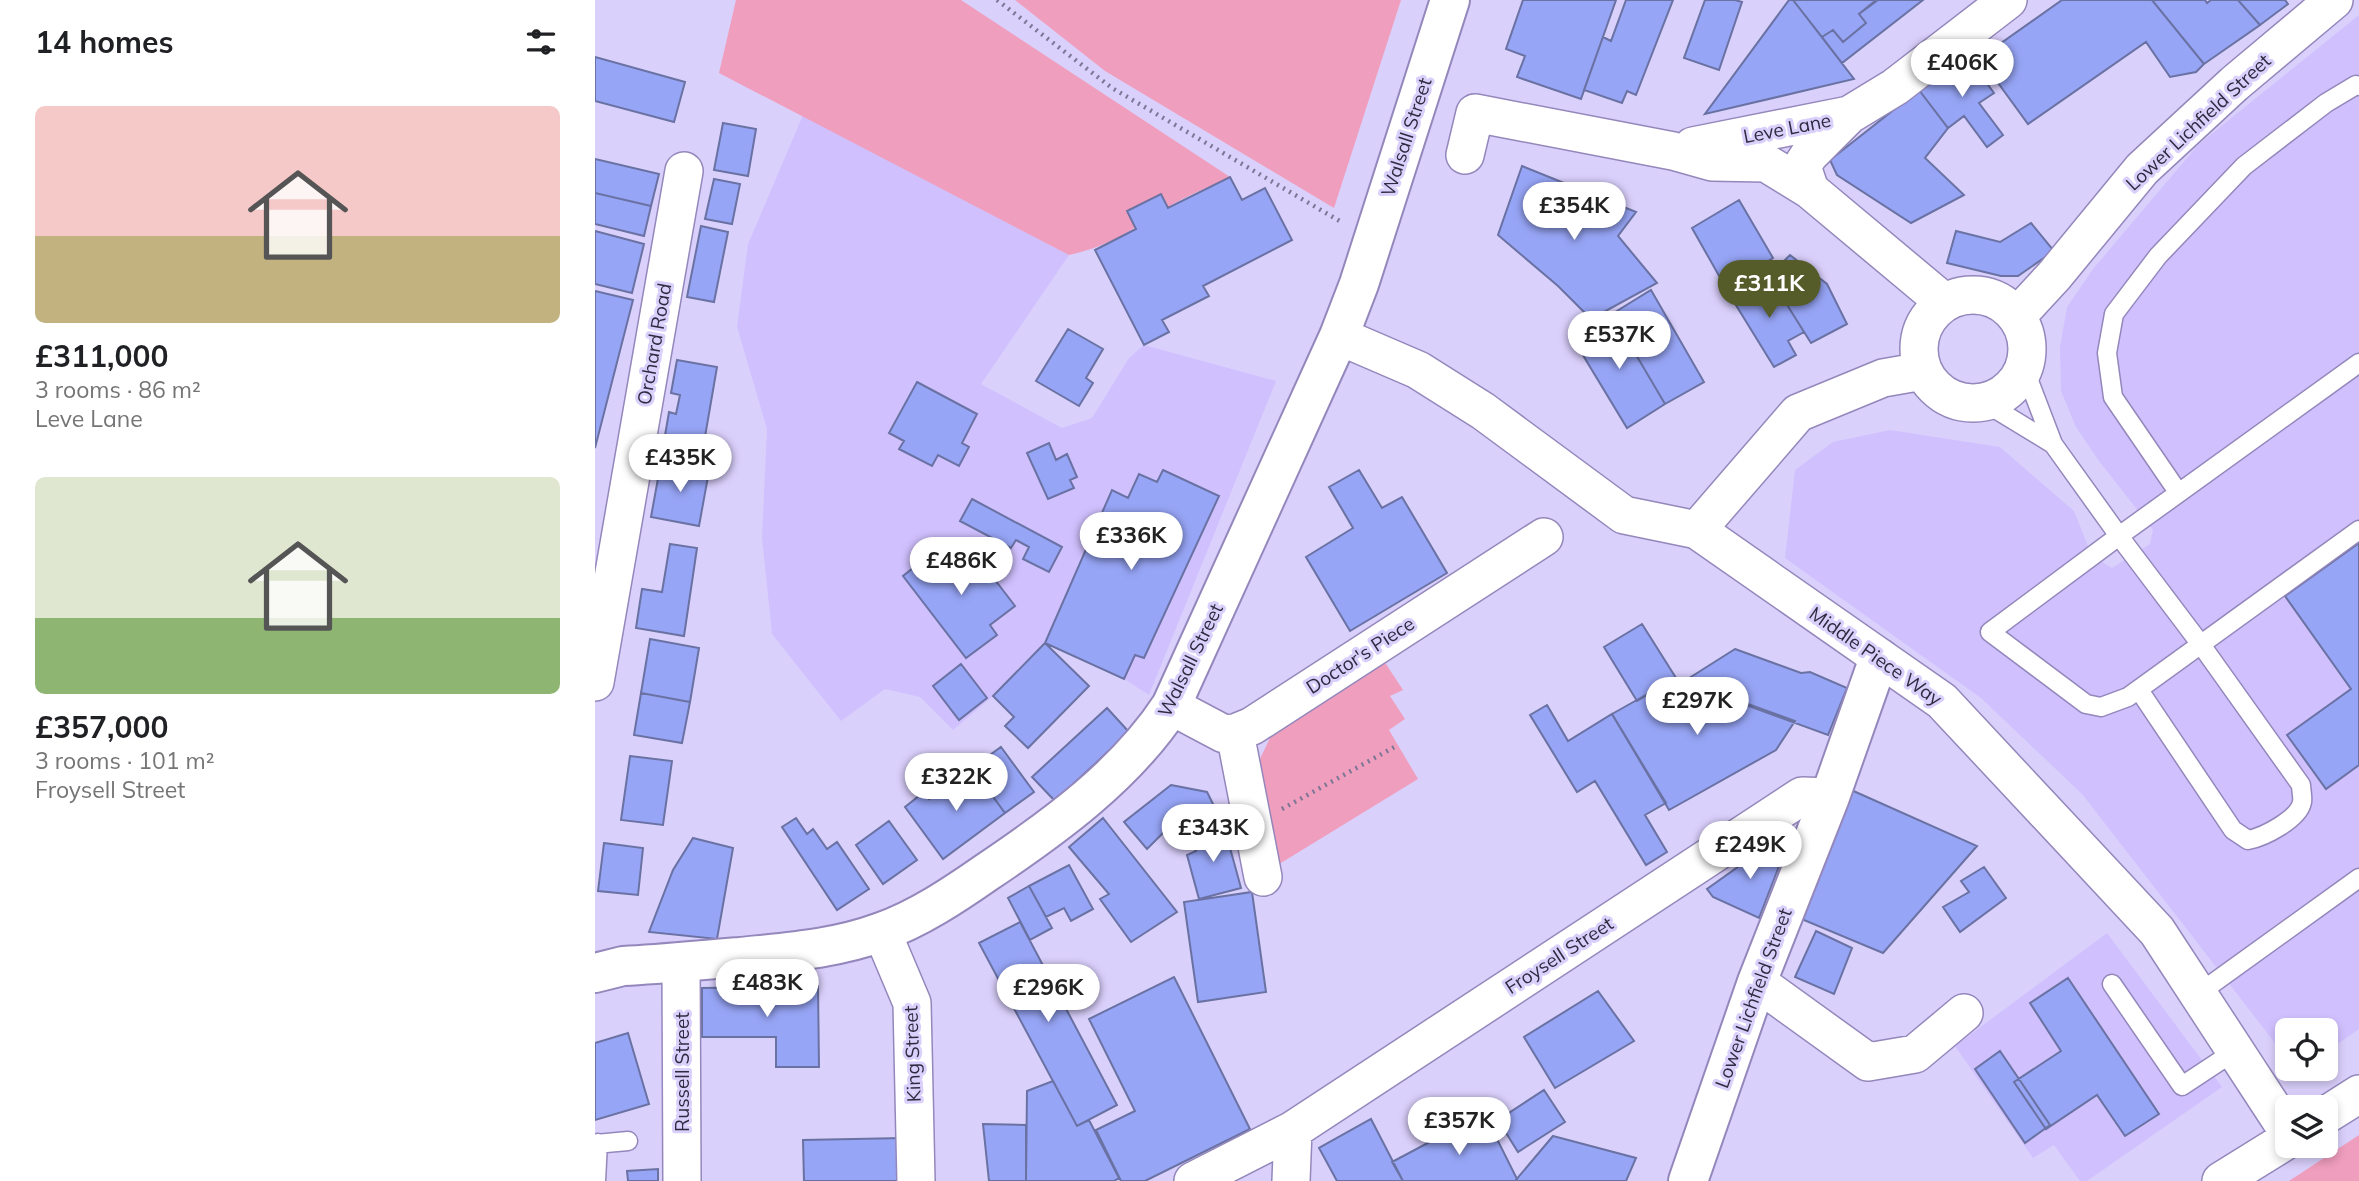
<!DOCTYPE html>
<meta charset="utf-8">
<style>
body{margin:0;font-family:Mulish,sans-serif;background:#f2f2f2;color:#202124;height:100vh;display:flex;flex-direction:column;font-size:26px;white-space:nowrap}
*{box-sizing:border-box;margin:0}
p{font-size:23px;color:#757577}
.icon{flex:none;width:38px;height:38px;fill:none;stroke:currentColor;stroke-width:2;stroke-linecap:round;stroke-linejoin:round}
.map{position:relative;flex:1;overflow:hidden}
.drawer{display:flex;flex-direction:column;background:#fff;width:595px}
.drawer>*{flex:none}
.tools{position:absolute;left:1680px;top:1018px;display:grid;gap:14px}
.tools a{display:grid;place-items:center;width:63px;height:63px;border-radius:10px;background:#fff;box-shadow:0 4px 10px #0003;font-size:35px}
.price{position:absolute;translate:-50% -60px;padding:0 16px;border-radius:24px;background:#fff;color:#222;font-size:23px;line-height:46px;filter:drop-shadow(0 2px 4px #0008)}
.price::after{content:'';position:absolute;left:50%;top:42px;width:21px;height:16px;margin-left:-10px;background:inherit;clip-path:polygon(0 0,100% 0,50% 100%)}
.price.active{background:#555c2a;color:#fff}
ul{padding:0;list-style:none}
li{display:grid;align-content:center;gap:14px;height:371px;padding:0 35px}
li span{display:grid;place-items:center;height:217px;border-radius:10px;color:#555}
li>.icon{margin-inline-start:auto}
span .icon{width:126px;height:126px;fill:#fffc;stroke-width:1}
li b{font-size:30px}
h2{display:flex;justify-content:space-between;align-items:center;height:84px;padding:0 35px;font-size:30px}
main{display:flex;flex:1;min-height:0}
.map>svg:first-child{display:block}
</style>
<main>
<section class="drawer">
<h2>14 homes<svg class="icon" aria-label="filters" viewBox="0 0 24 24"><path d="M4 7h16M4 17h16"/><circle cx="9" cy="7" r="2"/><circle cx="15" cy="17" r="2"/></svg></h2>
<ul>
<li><span style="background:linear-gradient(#f6c9c9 60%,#c2b280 0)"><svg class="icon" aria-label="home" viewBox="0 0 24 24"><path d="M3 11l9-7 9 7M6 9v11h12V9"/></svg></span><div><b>£311,000</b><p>3 rooms · 86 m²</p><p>Leve Lane</p></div></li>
<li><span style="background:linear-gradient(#dfe7d0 65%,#8fb573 0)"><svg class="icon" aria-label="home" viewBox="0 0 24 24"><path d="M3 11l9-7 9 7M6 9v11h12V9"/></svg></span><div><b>£357,000</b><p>3 rooms · 101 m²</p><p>Froysell Street</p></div></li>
</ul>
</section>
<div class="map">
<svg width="1764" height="1181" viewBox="0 0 1764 1181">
<rect width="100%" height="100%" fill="#dad0fc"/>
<path fill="#d0c0fe" d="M1764 15V1029L1731 1052V1031H1692V1054L1687 1052 1487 794 1386 698 1190 558 1200 470 1238 442 1295 430 1405 447 1479 511 1497 556 1517 568 1555 544 1558 530 1504 461 1481 427 1466 391 1465 347 1472 307 1498 269 1603 145Z
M208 115 474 255 386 384 467 428 497 418 534 358 549 345 681 381 554 695 529 679 450 643 398 696 358 730 325 697 290 689 246 721 177 634 167 538 172 429 142 327 153 244Z
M1512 933 1627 1087 1492 1181H1485L1459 1145 1438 1158 1360 1046Z"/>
<path fill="#f09ebd" d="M141 0H366L635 177C614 187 591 196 571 208 536 230 515 246 474 255L124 73Z
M420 0H806L739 208 510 71Z
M787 658 808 690 795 696 810 719 794 730 823 779 681 866 662 765 675 738Z
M1764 1135V1181H1694Z"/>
<path fill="#97a5f6" stroke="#6a72a3" stroke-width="2" d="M928 0H1021L986 99 922 77 930 56 911 49Z
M1031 0H1078L1041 95 1032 91 1027 103 989 90 1008 37 1016 41Z
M1110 0H1140L1147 2 1124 70 1089 58Z
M1194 0H1198L1259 79 1110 114Z
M1198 0H1279L1280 1 1264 14 1271 23 1248 42 1238 30 1227 37Z
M1283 0H1328L1247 63 1227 37 1238 30 1248 42 1271 23 1264 14Z
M1467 0H1557L1609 64 1601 72 1575 77 1551 42 1433 124 1385 58Z
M1557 0H1610L1612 3 1616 0H1643L1665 25 1609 64Z
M1643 0H1690L1693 4 1665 25Z
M1371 55 1399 93 1384 103 1408 135 1392 147 1369 116 1353 128 1324 90Z
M0 57 90 82 79 122 0 101Z
M1324 90 1353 128 1330 158 1369 195 1316 223 1242 175 1235 160Z
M128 123 161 129 153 176 119 170Z
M0 159 64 174 56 206 0 193Z
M927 166 1041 212 1023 236 1062 283 996 319 963 286 903 235Z
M635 177 647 200 670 188 697 240 608 286 614 296 567 320 574 332 549 345 500 250 541 229 532 211 566 194 573 208Z
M119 179 145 184 137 224 110 219Z
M0 193 56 206 49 236 0 224Z
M1144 200 1178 258 1167 265 1174 276 1136 297 1097 228Z
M1436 223 1459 251 1423 276H1406L1352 263 1361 231 1405 242Z
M106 226 133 232 119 302 92 297Z
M0 231 49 244 37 293 0 284Z
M1195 255 1232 284 1252 324 1216 343 1174 276Z
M1174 276 1209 332 1193 341 1201 355 1179 367 1136 297Z
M1056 290 1109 382 1070 404 1017 314Z
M0 291 38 300 0 448Z
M1017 314 1070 404 1032 428 977 337Z
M473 329 508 349 491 378 498 383 484 406 441 381Z
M82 360 122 367 107 454 68 447 74 412 81 414 85 395 76 393Z
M322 382 382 414 367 443 374 447 364 466 343 455 337 466 304 449 309 441 294 433Z
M454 443 461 460 472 454 482 477 475 480 479 488 453 499 432 453Z
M66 462 114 471 104 526 56 517Z
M568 470 624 496 549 658 540 655 529 679 450 643 517 490 533 498 544 474 562 482Z
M764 470 787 508 807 497 852 573 755 631 711 557 758 528 734 487Z
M377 499 467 547 454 572 428 559 434 547 421 540 416 548 365 521Z
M371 542 420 606 395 625 402 635 371 658 308 576 337 553 345 563Z
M1764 543V765L1731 789 1692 735 1756 689 1690 596Z
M75 544 102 548 89 636 41 628 47 589 67 592Z
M1047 624 1081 678 1042 701 1009 647Z
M55 639 104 648 95 702 46 693Z
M450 643 494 686 433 748 410 726 419 717 398 696Z
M1140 649 1206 673 1215 672 1252 688 1233 735 1088 682Z
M366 664 392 698 364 720 338 686Z
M1081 678 1200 721 1181 750 1074 810 1017 714Z
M46 693 95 702 87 743 39 735Z
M952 705 973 741 1017 714 1071 803 1050 815 1072 852 1051 865 1000 781 982 792 935 715Z
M512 708 534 732 460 801 437 777Z
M406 747 439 792 410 813 377 768Z
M35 756 77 761 68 825 26 820Z
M377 768 410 813 348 859 310 807 329 792 334 799Z
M576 785 612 792 629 826 595 837 592 823 583 818 552 849 529 822Z
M1254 789 1382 846 1288 953 1204 918Z
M201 818 212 834 218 829 232 849 242 842 274 889 242 910 187 827Z
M508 818 582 912 536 942 505 899 514 894 474 847Z
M294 821 322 860 288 884 261 845Z
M629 826 646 888 604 899 592 855 601 851 595 837Z
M98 838 138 848 122 939 54 932 78 870Z
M1178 842 1191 848 1164 918 1118 897 1112 889Z
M9 843 48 848 43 895 3 891Z
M474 865 498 909 476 921 469 908 451 917 434 886Z
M1389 867 1411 898 1365 932 1348 907 1374 892 1366 881Z
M434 886 457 928 435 940 413 898Z
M657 892 671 992 603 1002 589 902Z
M425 922 522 1105 482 1126 384 943Z
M1221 931 1257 948 1239 994 1200 977Z
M579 977 655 1129 550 1181H526L501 1130 540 1111 494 1019Z
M1473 978 1564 1114 1530 1136 1502 1095 1451 1129 1419 1082 1466 1051 1435 1003Z
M223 986 224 1067H181V1037H107V988Z
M1003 991 1039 1041 960 1088 929 1037Z
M33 1033 54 1104 0 1120V1043Z
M1405 1051 1455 1125 1430 1143 1380 1069Z
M458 1081 482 1126 494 1120 524 1178 519 1181H431L432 1091Z
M949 1090 970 1122 923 1152 903 1120Z
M889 1113 922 1179 920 1181H808L797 1162Z
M776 1119 808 1181H742L724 1148Z
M388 1124 431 1125V1181H394Z
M958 1136 1041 1158 1031 1181H920Z
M308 1138V1181H209L208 1140Z
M63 1169V1181H33L32 1171Z"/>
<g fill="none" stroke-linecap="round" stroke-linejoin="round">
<defs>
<path id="service" d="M1429 368 1458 444 1524 536 1764 363
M1389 402 1458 444
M1583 492 1518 397 1512 353 1519 314 1563 256 1649 166 1731 103 1761 85 1764 86
M1544 690 1638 830 1653 840C1669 837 1704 819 1707 802 1708 797 1706 790 1706 785L1607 646 1524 536 1395 632 1491 704 1506 707 1533 697 1764 530
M1517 984 1587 1086 1640 1051
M1603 994 1764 878
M0 1144 33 1141
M1 1181 3 1143"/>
<path id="minor" d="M1254 115 1214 155 1207 166 1215 190 1349 302
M1098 146 1254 115 1300 87 1413 0
M870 155 880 113 1078 151 1117 162 1171 163 1215 190
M1324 349a54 54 0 1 1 108 0a54 54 0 1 1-108 0Z
M1422 316 1459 276 1547 169 1639 84 1739 0
M744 336 823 370 888 411 1029 515 1102 530 1347 701 1562 931 1692 1130
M1102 530 1203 413 1288 378 1328 371
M0 682 89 171
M576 706 629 734 640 733 657 726 949 537
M640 733 668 877
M287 932 317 1003 321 1181
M86 963 87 1181
M1162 982 1273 1062 1320 1054 1369 1013
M1731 1115 1764 1094
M598 1181 698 1130 1207 796 1235 797
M696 1181 698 1130
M1626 1181 1692 1140"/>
<path id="tertiary" d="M1093 1181 1162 982 1235 797 1284 658"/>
<path id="secondary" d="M0 973 28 966C67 964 106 960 145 957 193 952 240 949 286 932 323 919 359 895 392 872 459 827 531 775 576 706L744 336 764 284 855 0"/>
</defs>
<use href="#service" stroke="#9487bb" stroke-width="21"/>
<use href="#minor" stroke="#9487bb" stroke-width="40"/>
<use href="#tertiary" stroke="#9487bb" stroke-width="42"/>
<use href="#secondary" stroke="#9487bb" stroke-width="42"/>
<path stroke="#7d7696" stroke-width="4.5" stroke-dasharray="2 5" stroke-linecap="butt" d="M402 0 517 88 748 223
M687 809 803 745"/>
<use href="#service" stroke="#fff" stroke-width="18"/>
<use href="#minor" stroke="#fff" stroke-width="37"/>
<use href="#tertiary" stroke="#fff" stroke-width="38"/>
<use href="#secondary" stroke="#fff" stroke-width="38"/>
</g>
<g text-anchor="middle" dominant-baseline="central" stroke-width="6" stroke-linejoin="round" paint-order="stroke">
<g font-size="19" fill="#2f2a3f" stroke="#dad0fc">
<text transform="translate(1603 122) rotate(-43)">Lower Lichfield Street</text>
<text transform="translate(1192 128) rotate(-11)">Leve Lane</text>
<text transform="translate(811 137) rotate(-72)">Walsall Street</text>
<text transform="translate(59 344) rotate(-80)">Orchard Road</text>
<text transform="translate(765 655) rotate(-33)">Doctor's Piece</text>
<text transform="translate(1281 656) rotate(35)">Middle Piece Way</text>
<text transform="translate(595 660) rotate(-64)">Walsall Street</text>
<text transform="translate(964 955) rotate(-33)">Froysell Street</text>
<text transform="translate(1158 998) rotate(-70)">Lower Lichfield Street</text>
<text transform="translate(317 1054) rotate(-92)">King Street</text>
<text transform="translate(87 1072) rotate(-90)">Russell Street</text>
</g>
</g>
</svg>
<div class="tools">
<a><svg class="icon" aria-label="locate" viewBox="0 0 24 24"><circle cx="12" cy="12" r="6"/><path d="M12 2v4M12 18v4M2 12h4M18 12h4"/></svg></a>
<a><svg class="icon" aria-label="layers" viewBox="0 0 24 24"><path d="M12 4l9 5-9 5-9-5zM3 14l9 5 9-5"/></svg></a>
</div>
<b class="price" style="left:1367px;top:99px">£406K</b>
<b class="price" style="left:979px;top:242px">£354K</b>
<b class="price active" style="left:1174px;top:320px">£311K</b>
<b class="price" style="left:1024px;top:371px">£537K</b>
<b class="price" style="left:85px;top:494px">£435K</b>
<b class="price" style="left:536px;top:572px">£336K</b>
<b class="price" style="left:366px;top:597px">£486K</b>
<b class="price" style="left:1102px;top:737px">£297K</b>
<b class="price" style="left:361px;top:813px">£322K</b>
<b class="price" style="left:618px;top:864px">£343K</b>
<b class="price" style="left:1155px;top:881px">£249K</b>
<b class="price" style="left:172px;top:1019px">£483K</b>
<b class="price" style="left:453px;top:1024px">£296K</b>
<b class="price" style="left:864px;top:1157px">£357K</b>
</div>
</main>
